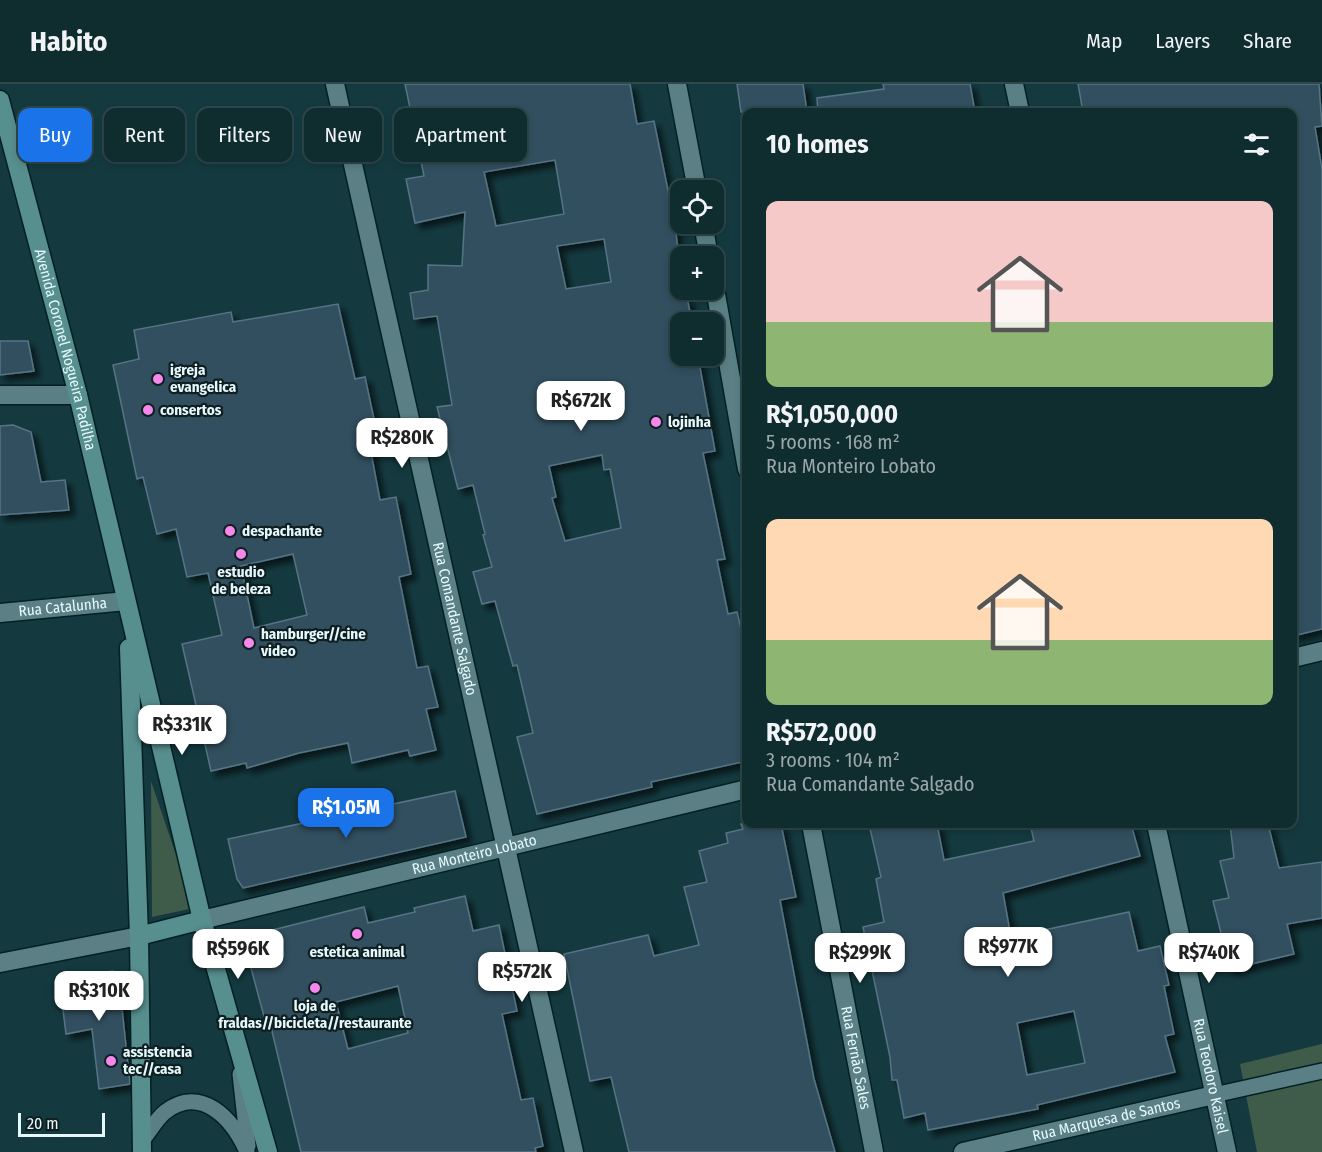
<!DOCTYPE html>
<meta charset="utf-8">
<style>
body{margin:0;font-family:"Fira Sans Condensed",sans-serif;background:#183437;color:#f1f3f6;height:100vh;display:flex;flex-direction:column;font-size:22px;white-space:nowrap}
*{box-sizing:border-box;margin:0}
p{font-size:20px;color:#9ba7aa}
.icon{flex:none;width:33px;height:33px;fill:none;stroke:currentColor;stroke-width:2;stroke-linecap:round;stroke-linejoin:round}
.map{position:relative;flex:1;overflow:hidden}
.side{position:absolute;left:742px;top:24px;width:555px;height:720px;display:flex;flex-direction:column;background:#0f2c2f;border-radius:12px;box-shadow:0 3px 9px #0003,0 0 0 2px #2f484b}
.side>*{flex:none}
.top-card{position:absolute;left:18px;top:24px;width:570px;height:54px;display:flex;gap:12px}
.controls{position:absolute;left:670px;top:96px;display:grid;gap:12px}
.controls a{display:grid;place-items:center;width:54px;height:54px;border-radius:12px;background:#0f2c2f;box-shadow:0 3px 9px #0003,0 0 0 2px #2f484b;font-size:30px}
.scale{position:absolute;left:18px;bottom:15px;width:87px;box-sizing:border-box;padding-left:6px;border:3px solid #e5f9fc;border-top:0;font-size:16px;line-height:21px;white-space:nowrap;color:#e5f9fc;-webkit-text-stroke:4px #0f1e20;paint-order:stroke}
.price{position:absolute;translate:-50% -51px;padding:0 14px;border-radius:12px;background:#fff;color:#222;font-size:20px;line-height:39px;filter:drop-shadow(0 2px 3px #0008)}
.price::after{content:'';position:absolute;left:50%;top:36px;width:18px;height:14px;margin-left:-9px;background:inherit;clip-path:polygon(0 0,100% 0,50% 100%)}
.price.on{background:#1a73e8;color:#fff}
ul{padding:0;list-style:none}
li{display:grid;align-content:center;gap:12px;height:318px;padding:0 24px}
li span{display:grid;place-items:center;height:186px;border-radius:12px;color:#555}
li>.icon{margin-inline-start:auto}
span .icon{width:108px;height:108px;fill:#fffc;stroke-width:1}
li b{font-size:26px}
h2{display:flex;justify-content:space-between;align-items:center;height:72px;padding:0 24px;font-size:26px}
.tag{padding:0 21px;border-radius:12px;background:#0f2c2f;box-shadow:0 3px 9px #0003,0 0 0 2px #2f484b;font-size:21px;line-height:54px}
.tag.on{background:#1a73e8;color:#fff}
header{display:flex;align-items:center;gap:36px;box-sizing:border-box;height:84px;padding:0 30px;background:#0f2c2f;border-bottom:2px solid #2f484b}
header strong{font-size:28px}
nav{display:flex;gap:33px;margin-inline-start:auto;font-size:21px}
.map>svg:first-child{display:block}
</style>
<header>
<strong>Habito</strong>
<nav><a>Map</a><a>Layers</a><a>Share</a></nav>
</header>
<div class="map">
<svg width="1322" height="1068" viewBox="0 0 1322 1068">
<defs>
<filter id="shadow"><feDropShadow dx="5.5" dy="5.5" stdDeviation="3" flood-color="#0009"/></filter>
</defs>
<rect width="100%" height="100%" fill="#143a3f"/>
<path fill="#3f5c4b" d="M151 697 194 824 152 833Z
M1322 960V1068H1257L1240 980Z"/>
<path fill="#33505f" stroke="#557484" stroke-width="1.5" fill-rule="evenodd" filter="url(#shadow)" d="M405 0H630L637 40 654 37 674 136 681 186V214L687 213 692 238H681V272H698L715 367 703 369 725 475 717 476 728 530 737 528 747 571V677L651 698 652 703 537 730 517 653 533 649 517 581 513 582 495 517 482 520 473 488 492 483 483 451 485 450 473 401 458 405 437 323 452 321 437 232 414 235 410 209 428 206V181L462 182 465 128 415 139 406 95 424 92ZM555 76 564 130 496 142 484 88ZM604 155 611 198 566 205 557 162ZM602 371 604 386 610 385 621 444 565 457 552 414 556 413 549 382Z
M737 0H803L807 28H741Z
M883 0H970L975 28H818L817 14 884 5Z
M1078 0H1319L1322 42 1315 43 1322 85V545L1293 552V28H1083Z
M338 220 355 295 365 293 375 340 366 342 380 416 396 413 411 490 399 493 417 584 428 582 438 623 426 625 436 666 410 672 408 666 352 679 348 659 299 669 247 684 246 679 211 687 182 560 222 551 208 489 187 493 176 445 157 450 143 393 137 395 113 281 139 275 134 246 231 228 233 238ZM293 470 307 531 254 544 241 482Z
M0 257H28L34 287 0 291Z
M13 341 31 348 41 398 65 396 69 426 0 431V342Z
M455 707 466 753 243 804 237 795 228 755Z
M741 740H781L796 813 780 816 814 995 835 1068H629L611 993 590 997 564 870 648 851 654 872 699 861 684 803 707 798 699 767 728 759 726 749 743 745Z
M869 740H937L944 776 1034 757 1030 740H1131L1140 772 1003 809 1011 853 1129 828 1138 867 1160 862 1169 901 1164 902 1174 950 1165 952 1175 988 1037 1021 1038 1025 928 1046 925 1029 904 1034 897 996H892L890 973 863 843 884 838 876 795 881 793ZM1074 927 1085 979 1027 991 1017 939Z
M1230 740H1268L1279 784 1322 778V834L1287 840 1294 870 1230 885 1213 817 1229 814 1220 777 1234 774Z
M465 812 473 847 499 841 517 927 502 930 521 1016 533 1014 543 1062 535 1064 536 1068H301L269 935 265 936 245 862 253 851 364 823 368 839 415 828 414 824ZM398 902 408 949 348 965 336 918Z
M113 887 119 896 130 1000 99 1005 92 945 66 950 59 894Z"/>
<g fill="none" stroke-linecap="round" stroke-linejoin="round">
<defs>
<path id="service" d="M240 990 248 1062
M1214 1011 1322 987
M141 1058C149 1049 156 1035 165 1028 201 1000 233 1035 247 1068"/>
<g id="minor">
<path id="s1" d="M335 0 574 1068"/>
<path d="M677 0 697 106"/>
<path d="M1014 0 1020 28"/>
<path d="M703 140 709 172"/>
<path d="M714 199 747 385"/>
<path d="M0 311H78"/>
<path id="s2" d="M0 529 126 517"/>
<path d="M1293 574 1322 567"/>
<path id="s3" d="M811 740 874 1068"/>
<path id="s4" d="M1156 740 1227 1068"/>
<path id="s5" d="M202 836 747 705"/>
<path id="s6" d="M963 1068 1214 1011"/>
</g>
<path id="tertiary" d="M0 879 139 852"/>
<g id="secondary">
<path id="s7" d="M0 16 78 311 202 836 268 1068"/>
<path d="M129 564 139 852 142 1068"/>
<path d="M139 852 202 836"/>
</g>
</defs>
<use href="#service" stroke="#032023" stroke-width="18"/>
<use href="#minor" stroke="#032023" stroke-width="21"/>
<use href="#tertiary" stroke="#032023" stroke-width="21"/>
<use href="#secondary" stroke="#032023" stroke-width="21"/>
<use href="#service" stroke="#5a8085" stroke-width="15"/>
<use href="#minor" stroke="#5a8085" stroke-width="18"/>
<use href="#tertiary" stroke="#5a8085" stroke-width="18"/>
<use href="#secondary" stroke="#578f8e" stroke-width="18"/>
</g>
<g fill="#f688ec" stroke="#0f1e20" stroke-width="2">
<circle cx="158" cy="295" r="6"/>
<circle cx="148" cy="326" r="6"/>
<circle cx="656" cy="338" r="6"/>
<circle cx="230" cy="447" r="6"/>
<circle cx="241" cy="470" r="6"/>
<circle cx="249" cy="559" r="6"/>
<circle cx="357" cy="850" r="6"/>
<circle cx="315" cy="904" r="6"/>
<circle cx="111" cy="977" r="6"/>
</g>
<g text-anchor="middle" dominant-baseline="central" stroke-width="4.5" stroke-linejoin="round" paint-order="stroke">
<g font-size="15" fill="#e5f9fc" stroke="#0f1e20">
<text stroke="none"><textPath href="#s7" startOffset="258">Avenida Coronel Nogueira Padilha</textPath></text>
<text stroke="none"><textPath href="#s2" startOffset="63">Rua Catalunha</textPath></text>
<text stroke="none"><textPath href="#s1" startOffset="548">Rua Comandante Salgado</textPath></text>
<text stroke="none"><textPath href="#s5" startOffset="280">Rua Monteiro Lobato</textPath></text>
<text stroke="none"><textPath href="#s3" startOffset="238">Rua Fernão Sales</textPath></text>
<text stroke="none"><textPath href="#s4" startOffset="258">Rua Teodoro Kaisel</textPath></text>
<text stroke="none"><textPath href="#s6" startOffset="147">Rua Marquesa de Santos</textPath></text>
</g>
<g font-size="15" font-weight="bold" fill="#e5f9fc" stroke="#0f1e20" text-anchor="start">
<text x="170" y="286">igreja<tspan x="170" dy="17">evangelica</tspan></text>
<text x="160" y="326">consertos</text>
<text x="668" y="338">lojinha</text>
<text x="242" y="447">despachante</text>
<text x="241" y="488" text-anchor="middle">estudio<tspan x="241" dy="17">de beleza</tspan></text>
<text x="261" y="550">hamburger//cine<tspan x="261" dy="17">video</tspan></text>
<text x="357" y="868" text-anchor="middle">estetica animal</text>
<text x="315" y="922" text-anchor="middle">loja de<tspan x="315" dy="17">fraldas//bicicleta//restaurante</tspan></text>
<text x="123" y="968">assistencia<tspan x="123" dy="17">tec//casa</tspan></text>
</g>
</g>
</svg>
<div class="controls">
<a><svg class="icon" aria-label="locate" viewBox="0 0 24 24"><circle cx="12" cy="12" r="6"/><path d="M12 2v4M12 18v4M2 12h4M18 12h4"/></svg></a>
<a>+</a>
<a>−</a>
</div>
<div class="scale">20 m</div>
<b class="price" style="left:581px;top:348px">R$672K</b>
<b class="price" style="left:402px;top:385px">R$280K</b>
<b class="price" style="left:182px;top:672px">R$331K</b>
<b class="price on" style="left:346px;top:755px">R$1.05M</b>
<b class="price" style="left:1008px;top:894px">R$977K</b>
<b class="price" style="left:238px;top:896px">R$596K</b>
<b class="price" style="left:860px;top:900px">R$299K</b>
<b class="price" style="left:1209px;top:900px">R$740K</b>
<b class="price" style="left:522px;top:919px">R$572K</b>
<b class="price" style="left:99px;top:938px">R$310K</b>
<div class="top-card">
<a class="tag on">Buy</a>
<a class="tag">Rent</a>
<a class="tag">Filters</a>
<a class="tag">New</a>
<a class="tag">Apartment</a>
</div>
<section class="side">
<h2>10 homes<svg class="icon" aria-label="filters" viewBox="0 0 24 24"><path d="M4 7h16M4 17h16"/><circle cx="9" cy="7" r="2"/><circle cx="15" cy="17" r="2"/></svg></h2>
<ul>
<li><span style="background:linear-gradient(#f6c9c9 65%,#8fb573 0)"><svg class="icon" aria-label="home" viewBox="0 0 24 24"><path d="M3 11l9-7 9 7M6 9v11h12V9"/></svg></span><div><b>R$1,050,000</b><p>5 rooms · 168 m²</p><p>Rua Monteiro Lobato</p></div></li>
<li><span style="background:linear-gradient(#ffd9b3 65%,#8fb573 0)"><svg class="icon" aria-label="home" viewBox="0 0 24 24"><path d="M3 11l9-7 9 7M6 9v11h12V9"/></svg></span><div><b>R$572,000</b><p>3 rooms · 104 m²</p><p>Rua Comandante Salgado</p></div></li>
</ul>
</section>
</div>
